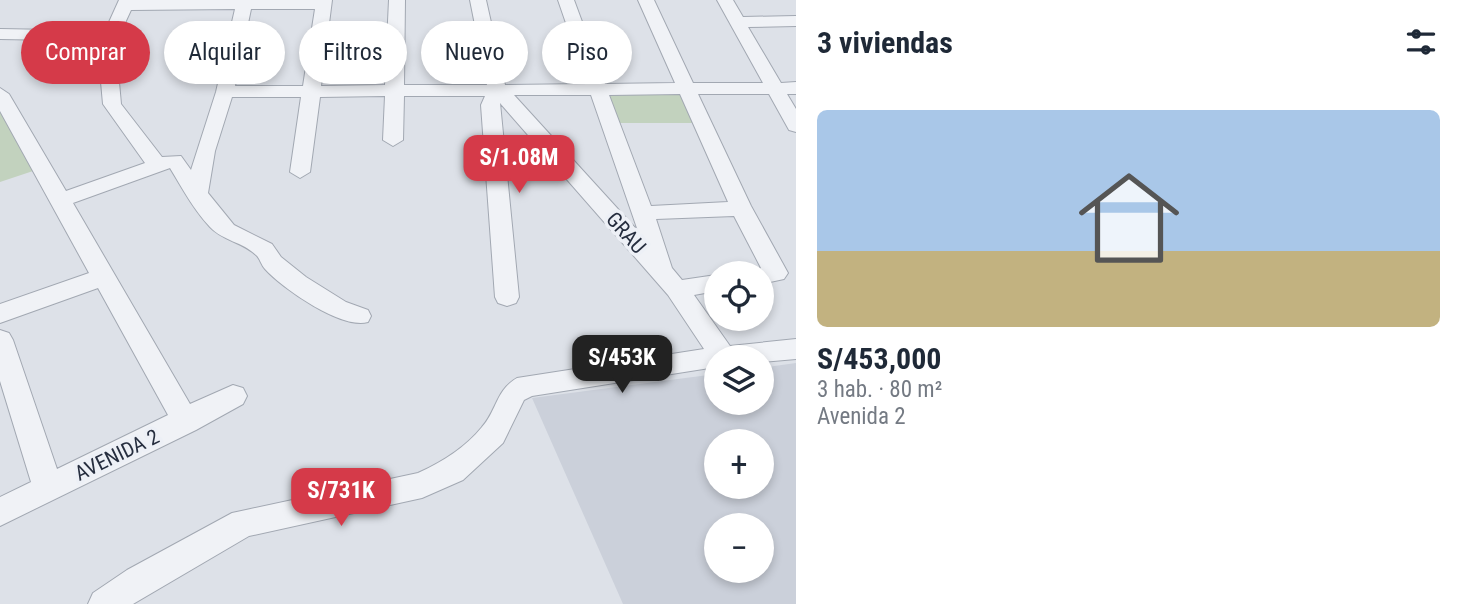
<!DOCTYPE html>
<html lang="es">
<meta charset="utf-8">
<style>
body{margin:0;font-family:"Roboto Condensed",sans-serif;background:#f2f2f3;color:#1f2937;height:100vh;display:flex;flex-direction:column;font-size:26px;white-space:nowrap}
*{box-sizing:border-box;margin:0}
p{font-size:23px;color:#747a83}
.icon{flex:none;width:38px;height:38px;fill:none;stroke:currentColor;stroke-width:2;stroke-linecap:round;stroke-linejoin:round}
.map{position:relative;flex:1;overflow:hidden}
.panel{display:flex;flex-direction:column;background:#fff;width:665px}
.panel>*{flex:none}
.banner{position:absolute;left:21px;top:21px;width:665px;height:63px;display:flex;gap:14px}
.controls{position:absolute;left:704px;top:261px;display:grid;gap:14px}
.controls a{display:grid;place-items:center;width:70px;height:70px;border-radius:50%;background:#fff;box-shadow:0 4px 10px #0003;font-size:35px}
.price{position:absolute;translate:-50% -60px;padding:0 16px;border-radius:14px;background:#d53a49;color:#fff;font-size:23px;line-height:46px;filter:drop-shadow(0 2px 4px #0008)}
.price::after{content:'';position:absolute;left:50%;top:42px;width:21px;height:16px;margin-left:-10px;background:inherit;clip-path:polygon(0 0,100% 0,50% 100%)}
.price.selected{background:#222;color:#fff}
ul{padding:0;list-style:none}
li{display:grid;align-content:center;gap:14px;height:371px;padding:0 21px}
li span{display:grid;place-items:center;height:217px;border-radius:10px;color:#555}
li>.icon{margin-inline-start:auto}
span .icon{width:126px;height:126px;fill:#fffc;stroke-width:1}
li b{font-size:30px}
h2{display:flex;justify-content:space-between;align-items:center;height:84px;padding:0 21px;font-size:30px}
.chip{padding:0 24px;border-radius:32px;background:#fff;box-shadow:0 4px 10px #0003;font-size:24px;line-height:63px}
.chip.selected{background:#d53a49;color:#fff}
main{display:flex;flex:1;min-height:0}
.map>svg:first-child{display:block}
</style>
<main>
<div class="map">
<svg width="796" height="604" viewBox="0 0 796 604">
<rect width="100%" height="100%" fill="#dde1e8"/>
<path fill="#cbd0da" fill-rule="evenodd" d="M796 363V604H623L532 398 716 374V402H761V368ZM716 441H761V486H716ZM716 525H761V570H716Z"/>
<path fill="#c2d2be" d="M684 93 696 123H613L605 95Z
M0 104 36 170 0 182Z"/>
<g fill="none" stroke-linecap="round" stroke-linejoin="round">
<defs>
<path id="minor" d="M119 0H332L321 86 385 85 389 0H405L404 85H487L470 0H486L505 85 587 84 558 0H574L605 84 675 83 638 0H654L693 83H763L717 0H733L743 17 796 16V26L748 27 781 83 796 82V94H787L796 109V132L789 130 769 94H698L751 206 788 273 784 279 761 284V273H751L761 268 734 216 656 219 672 268 682 280 716 275V291L694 295 730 346 796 339V359L761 362V357H716V367L532 396 524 400 503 443 463 480 422 498 249 536 133 604H88L93 593 127 570 232 513 418 473C442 462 466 447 482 427 497 410 496 390 517 378L704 349 668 295 500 103 519 297 516 303 507 306 498 303 495 297 481 105 485 96H404L403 140 393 146 383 140 385 96 320 97 310 172 300 178 290 172 301 97H232L215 151 208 193 234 225 272 244 281 257 306 277 346 302 368 310 371 316 368 322C342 330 282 288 265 269 261 265 260 258 256 255 243 242 223 241 210 227 194 210 182 188 170 168L73 203 190 404 233 385 243 388 247 396 243 404 196 430 0 526V497L31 482 0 381V330L9 333 13 340 57 469 168 415 98 288 0 323V304L89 273 0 111V88L9 94 66 191 145 163 103 104 101 82 97 74 66 61 75 56 102 61 110 67 119 82 121 104 162 157 181 156 191 170 216 92 235 9 131 10 119 36 111 41 0 39V29L105 31ZM251 9H315L303 86H235ZM680 94 728 202 651 206 609 95ZM514 95H591L638 231Z"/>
</defs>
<use href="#minor" stroke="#a2a8b2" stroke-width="2"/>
<use href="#minor" fill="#f0f2f6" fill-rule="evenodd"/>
</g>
<g text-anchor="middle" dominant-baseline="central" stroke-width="7" stroke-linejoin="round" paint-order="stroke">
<g font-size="21" fill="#262e3f" stroke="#edf0f6">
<text transform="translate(626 233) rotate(48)">GRAU</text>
<text transform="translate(117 455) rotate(-26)">AVENIDA 2</text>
</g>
</g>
</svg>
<div class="controls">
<a><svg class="icon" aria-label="locate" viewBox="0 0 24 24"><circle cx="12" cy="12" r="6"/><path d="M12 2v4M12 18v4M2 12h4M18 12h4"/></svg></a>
<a><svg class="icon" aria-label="layers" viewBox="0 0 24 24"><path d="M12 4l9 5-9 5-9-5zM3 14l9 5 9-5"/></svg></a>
<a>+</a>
<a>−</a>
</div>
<b class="price" style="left:519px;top:195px">S/1.08M</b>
<b class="price selected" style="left:622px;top:395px">S/453K</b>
<b class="price" style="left:341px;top:528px">S/731K</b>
<div class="banner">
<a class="chip selected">Comprar</a>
<a class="chip">Alquilar</a>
<a class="chip">Filtros</a>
<a class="chip">Nuevo</a>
<a class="chip">Piso</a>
</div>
</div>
<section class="panel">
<h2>3 viviendas<svg class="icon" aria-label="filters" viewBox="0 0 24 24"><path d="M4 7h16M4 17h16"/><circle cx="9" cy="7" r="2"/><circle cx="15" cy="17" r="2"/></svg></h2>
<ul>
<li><span style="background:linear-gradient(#a9c7e8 65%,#c2b280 0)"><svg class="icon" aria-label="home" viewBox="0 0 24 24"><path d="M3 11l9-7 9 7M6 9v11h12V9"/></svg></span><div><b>S/453,000</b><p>3 hab. · 80 m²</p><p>Avenida 2</p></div></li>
</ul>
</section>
</main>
